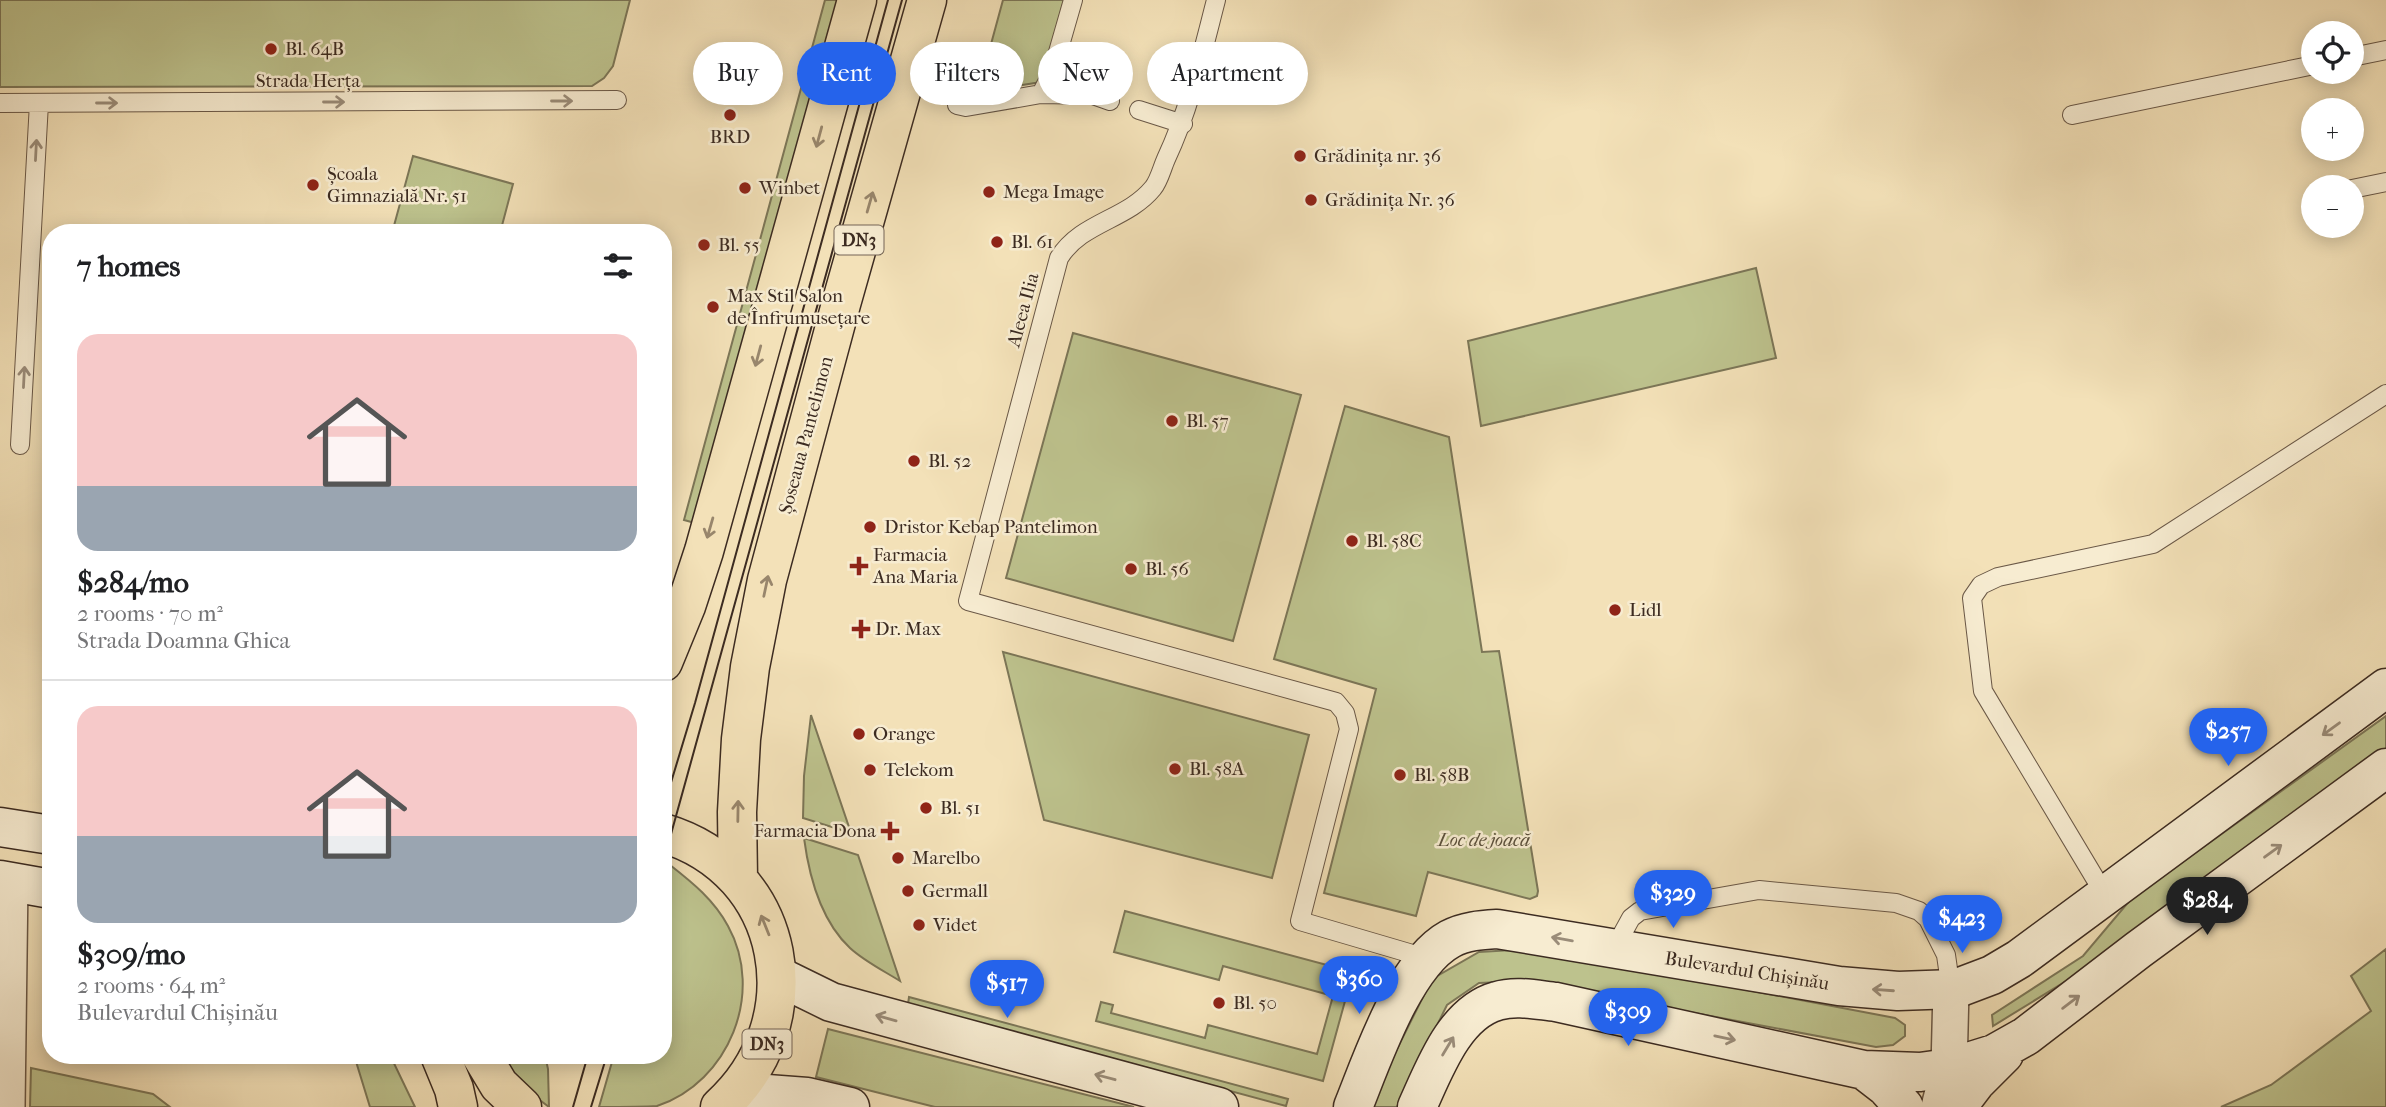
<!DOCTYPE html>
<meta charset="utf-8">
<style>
body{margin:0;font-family:"IM FELL French Canon",serif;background:#f2f2f2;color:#202124;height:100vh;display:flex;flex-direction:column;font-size:26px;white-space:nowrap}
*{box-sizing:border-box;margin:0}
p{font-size:23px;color:#757577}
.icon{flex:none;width:38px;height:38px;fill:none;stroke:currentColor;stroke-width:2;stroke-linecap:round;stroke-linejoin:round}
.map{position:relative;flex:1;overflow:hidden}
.drawer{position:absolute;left:42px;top:224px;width:630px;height:840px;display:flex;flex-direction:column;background:#fff;border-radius:28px;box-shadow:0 4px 18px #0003}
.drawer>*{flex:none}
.top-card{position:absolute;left:693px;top:42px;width:665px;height:63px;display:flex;gap:14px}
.fabs{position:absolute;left:2301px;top:21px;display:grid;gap:14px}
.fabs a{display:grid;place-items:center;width:63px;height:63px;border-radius:50%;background:#fff;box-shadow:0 4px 18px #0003;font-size:35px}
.price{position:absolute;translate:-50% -60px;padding:0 16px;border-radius:24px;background:#2563eb;color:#fff;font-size:23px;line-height:46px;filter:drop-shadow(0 2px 4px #0008)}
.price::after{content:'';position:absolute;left:50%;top:42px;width:21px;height:16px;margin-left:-10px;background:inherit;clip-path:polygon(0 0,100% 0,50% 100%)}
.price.current{background:#222;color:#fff}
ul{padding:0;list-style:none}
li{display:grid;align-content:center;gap:14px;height:371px;padding:0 35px}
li+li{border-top:2px solid #e0e0e0}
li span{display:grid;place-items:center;height:217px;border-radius:21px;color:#555}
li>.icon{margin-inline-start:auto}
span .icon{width:126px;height:126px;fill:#fffc;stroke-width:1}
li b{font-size:30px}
h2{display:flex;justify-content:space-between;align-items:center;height:84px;padding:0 35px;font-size:30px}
.tag{padding:0 24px;border-radius:32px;background:#fff;box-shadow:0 4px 18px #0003;font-size:24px;line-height:63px}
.tag.current{background:#2563eb;color:#fff}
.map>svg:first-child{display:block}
</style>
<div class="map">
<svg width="2386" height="1107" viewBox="0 0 2386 1107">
<rect width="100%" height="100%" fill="#f3e1b8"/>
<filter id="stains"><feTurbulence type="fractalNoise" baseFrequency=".00286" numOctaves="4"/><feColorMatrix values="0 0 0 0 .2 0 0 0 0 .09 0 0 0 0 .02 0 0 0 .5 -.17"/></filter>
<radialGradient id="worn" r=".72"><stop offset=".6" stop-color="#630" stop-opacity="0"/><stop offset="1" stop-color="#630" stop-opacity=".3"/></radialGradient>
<path fill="#bdc28d" stroke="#7c7657" stroke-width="2" d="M0 0H630L613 66 604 78 592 86 0 87Z
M825 0H849L706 526 684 520Z
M1003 0H1064L1041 82 978 92Z
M413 156 513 184 500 233H392Z
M1756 268 1776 358 1481 426 1468 341Z
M1073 333 1301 395 1233 641 1006 578Z
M1345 406 1449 437 1482 652 1499 651 1538 891 1537 896 1530 899 1428 872 1416 916 1324 893 1376 689 1274 659Z
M1003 652 1309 735 1272 878 1044 820Z
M811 715 851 833 803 818 804 776Z
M2386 716V748L2089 967 1993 1026 1992 1015 2083 956 2131 899Z
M804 838 858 855 900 981C884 971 864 961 850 948 820 920 809 876 804 838Z
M670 865C693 883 714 900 728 926 765 993 729 1082 657 1106 643 1107 615 1107 599 1107L614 1055H663V887Z
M1125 911 1353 972 1323 1081 1096 1021 1101 1002 1113 1005 1111 1013 1205 1038 1208 1025 1317 1054 1333 996 1223 966 1219 980 1114 952Z
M1532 949 1895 1018 1905 1025V1036L1893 1045 1876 1047 1524 981 1479 983 1447 1005 1397 1107H1368L1432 979 1479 952Z
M2386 949V1107H2221L2271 1085 2371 1011 2351 976Z
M909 997 1288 1099 1286 1106 908 1004Z
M828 1029 1134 1107H935L816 1077Z
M354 1055H390L415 1107H370Z
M498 1055H545L548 1069 549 1107 520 1085Z
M31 1068 153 1094 170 1107H30Z"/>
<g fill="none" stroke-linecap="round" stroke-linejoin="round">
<defs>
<path id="lane" d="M1216 0C1202 54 1190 108 1166 159 1162 168 1159 181 1153 188 1127 220 1081 222 1059 258L968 601 1336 702 1345 713 1349 729 1300 921 1426 958
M2352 57 2386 50
M1041 94 1093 95 1110 101
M0 103 617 100
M957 105 966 107 1041 94 1052 73 1073 0
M1139 110 1183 124
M2072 115 2314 65
M2352 189 2386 182
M20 445 39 103
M2105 895 1983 691 1972 598 1981 585 1998 577 2153 544 2386 394
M1614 949 1631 918 1640 911 1759 890 1896 903 1919 911 1928 919 1946 955 1951 990"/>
<path id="street" d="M7 1107 10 881
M1939 1107 1949 1068 1951 990"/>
<path id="secondary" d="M0 827 51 835
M0 880 51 889
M778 976 831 1002 1219 1107
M1864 1070 1886 1087 1904 1107
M728 1100 767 1094 807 1097 850 1107
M1353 1107C1372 1060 1404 964 1450 939 1465 931 1481 930 1497 929L1839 986 1898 991 1955 989 1992 975 2019 959 2386 688
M1417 1107C1434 1070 1454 1013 1497 1001 1516 995 1537 1000 1556 1002L1864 1070 1920 1072 1949 1068 1994 1054 2026 1036 2138 950 2386 768
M1957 1107 1976 1082 2004 1054"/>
<path id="primary" d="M663 662 686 606 704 551 857 0
M663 833C788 870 814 1022 720 1107
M738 879 737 812 741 739 750 667 767 580 841 304 927 0
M440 1055 454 1089 458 1107
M481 1055 499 1085 522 1107"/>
</defs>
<use href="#lane" stroke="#6a5847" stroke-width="20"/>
<use href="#street" stroke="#6a5847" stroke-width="38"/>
<use href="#secondary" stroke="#3c2b21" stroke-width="41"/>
<use href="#primary" stroke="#3c2b21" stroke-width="41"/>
<use href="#lane" stroke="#f7ecd1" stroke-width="18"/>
<use href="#street" stroke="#f7ecd1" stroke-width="35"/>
<use href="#secondary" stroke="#f7ecd1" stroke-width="38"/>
<use href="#primary" stroke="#f3e1b8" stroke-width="38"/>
<path stroke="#3c2b21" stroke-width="2" d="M663 809 695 703 888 0
M663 863 902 0
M573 1107 588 1055
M591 1107 607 1055"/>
</g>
<defs><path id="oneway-shaft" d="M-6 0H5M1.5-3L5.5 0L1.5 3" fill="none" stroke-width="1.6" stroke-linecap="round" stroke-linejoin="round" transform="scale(1.75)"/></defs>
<g stroke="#9a8c79">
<use href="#oneway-shaft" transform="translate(562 101)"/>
<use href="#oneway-shaft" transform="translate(334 102)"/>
<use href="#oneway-shaft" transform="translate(107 103)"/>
<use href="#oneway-shaft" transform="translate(36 150) rotate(-87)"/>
<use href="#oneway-shaft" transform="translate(24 377) rotate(-87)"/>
<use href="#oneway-shaft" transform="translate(2331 729) rotate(144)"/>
<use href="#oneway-shaft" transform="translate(2273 851) rotate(-36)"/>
<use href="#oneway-shaft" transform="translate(1562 939) rotate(-170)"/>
<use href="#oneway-shaft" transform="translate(1883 990) rotate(-176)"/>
<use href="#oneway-shaft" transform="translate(2071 1002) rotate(-37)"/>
<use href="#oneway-shaft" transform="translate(886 1018) rotate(-164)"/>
<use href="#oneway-shaft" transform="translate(1725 1038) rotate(12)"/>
<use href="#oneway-shaft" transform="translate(1448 1046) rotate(-59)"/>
<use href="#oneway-shaft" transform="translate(1105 1077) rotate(-165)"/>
</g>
<g stroke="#98866c">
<use href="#oneway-shaft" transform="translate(819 137) rotate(105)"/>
<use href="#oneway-shaft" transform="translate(870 202) rotate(-74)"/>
<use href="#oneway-shaft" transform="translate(758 356) rotate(105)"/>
<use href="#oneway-shaft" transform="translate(710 528) rotate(106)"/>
<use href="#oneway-shaft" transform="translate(766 586) rotate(-78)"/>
<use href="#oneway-shaft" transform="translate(738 811) rotate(-89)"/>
<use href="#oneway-shaft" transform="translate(765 925) rotate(-112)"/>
</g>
<g fill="#8f2418" stroke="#f7ecd1" stroke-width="2.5">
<circle cx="271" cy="49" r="7"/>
<circle cx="730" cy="115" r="7"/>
<circle cx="1300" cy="156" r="7"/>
<circle cx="313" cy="185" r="7"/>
<circle cx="745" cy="188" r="7"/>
<circle cx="989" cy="192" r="7"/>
<circle cx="1311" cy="200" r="7"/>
<circle cx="997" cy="242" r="7"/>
<circle cx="704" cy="245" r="7"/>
<circle cx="713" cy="307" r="7"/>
<circle cx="1172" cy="421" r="7"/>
<circle cx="914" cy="461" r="7"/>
<circle cx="870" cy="527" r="7"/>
<circle cx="1352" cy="541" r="7"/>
<path d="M855.5 555.5h7v7h7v7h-7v7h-7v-7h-7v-7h7z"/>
<circle cx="1131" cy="569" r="7"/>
<circle cx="1615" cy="610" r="7"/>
<path d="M857.5 618.5h7v7h7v7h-7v7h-7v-7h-7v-7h7z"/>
<circle cx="859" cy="734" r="7"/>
<circle cx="1175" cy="769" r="7"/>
<circle cx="870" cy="770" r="7"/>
<circle cx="1400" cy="775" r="7"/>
<circle cx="926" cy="808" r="7"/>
<path d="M886.5 820.5h7v7h7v7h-7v7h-7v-7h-7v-7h7z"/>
<circle cx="898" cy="858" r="7"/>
<circle cx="908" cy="891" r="7"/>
<circle cx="919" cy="925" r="7"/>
<circle cx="1219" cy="1003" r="7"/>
</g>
<g text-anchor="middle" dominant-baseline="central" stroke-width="5" stroke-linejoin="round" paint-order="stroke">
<g fill="#f7ecd1" stroke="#746556" stroke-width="2">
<rect x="834.5" y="225.5" width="49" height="29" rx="5"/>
<rect x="742.5" y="1029.5" width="49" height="29" rx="5"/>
</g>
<g font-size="18" font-weight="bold" fill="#3c2b21">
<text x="859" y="240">DN3</text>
<text x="767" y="1044">DN3</text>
</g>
<g font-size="19" fill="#3c2b21" stroke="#f7ecd1" text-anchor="start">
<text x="285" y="49">Bl. 64B</text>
<text x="730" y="137" text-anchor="middle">BRD</text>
<text x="1314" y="156">Grădinița nr. 36</text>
<text x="327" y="174">Școala<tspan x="327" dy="22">Gimnazială Nr. 51</tspan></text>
<text x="759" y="188">Winbet</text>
<text x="1003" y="192">Mega Image</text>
<text x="1325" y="200">Grădinița Nr. 36</text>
<text x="1011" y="242">Bl. 61</text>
<text x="718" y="245">Bl. 55</text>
<text x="727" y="296">Max Stil Salon<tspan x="727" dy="22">de Înfrumusețare</tspan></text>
<text x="1186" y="421">Bl. 57</text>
<text x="928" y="461">Bl. 52</text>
<text x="884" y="527">Dristor Kebap Pantelimon</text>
<text x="1366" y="541">Bl. 58C</text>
<text x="873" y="555">Farmacia<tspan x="873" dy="22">Ana Maria</tspan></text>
<text x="1145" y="569">Bl. 56</text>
<text x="1629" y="610">Lidl</text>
<text x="875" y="629">Dr. Max</text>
<text x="873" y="734">Orange</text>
<text x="1189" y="769">Bl. 58A</text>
<text x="884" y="770">Telekom</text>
<text x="1414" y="775">Bl. 58B</text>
<text x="940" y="808">Bl. 51</text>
<text x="876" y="831" text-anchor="end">Farmacia Dona</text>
<text x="912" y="858">Marelbo</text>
<text x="922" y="891">Germall</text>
<text x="933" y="925">Videt</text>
<text x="1233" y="1003">Bl. 50</text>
</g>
<g font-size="19" fill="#3c2b21" stroke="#f7ecd1">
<text x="308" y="81">Strada Herța</text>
<text transform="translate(1023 310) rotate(-75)">Aleea Ilia</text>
<text transform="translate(806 435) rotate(-75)">Șoseaua Pantelimon</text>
<text transform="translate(1747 971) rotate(9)">Bulevardul Chișinău</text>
</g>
<g font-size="19" font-style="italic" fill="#5c513c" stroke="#f7ecd1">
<text x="1484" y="840">Loc de joacă</text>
</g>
</g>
<rect width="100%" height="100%" filter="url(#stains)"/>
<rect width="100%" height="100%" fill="url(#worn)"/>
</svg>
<div class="fabs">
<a><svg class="icon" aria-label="locate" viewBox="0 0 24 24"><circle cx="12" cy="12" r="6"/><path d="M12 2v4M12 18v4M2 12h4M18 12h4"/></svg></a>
<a>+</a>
<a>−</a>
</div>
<b class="price" style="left:2228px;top:768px">$257</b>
<b class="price" style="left:1673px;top:930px">$329</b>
<b class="price current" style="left:2207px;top:937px">$284</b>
<b class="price" style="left:1962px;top:955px">$423</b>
<b class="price" style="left:1359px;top:1016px">$360</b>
<b class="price" style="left:1007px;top:1020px">$517</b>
<b class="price" style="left:1628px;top:1048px">$309</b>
<div class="top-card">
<a class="tag">Buy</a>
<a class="tag current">Rent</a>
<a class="tag">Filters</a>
<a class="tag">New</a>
<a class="tag">Apartment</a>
</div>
<section class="drawer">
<h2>7 homes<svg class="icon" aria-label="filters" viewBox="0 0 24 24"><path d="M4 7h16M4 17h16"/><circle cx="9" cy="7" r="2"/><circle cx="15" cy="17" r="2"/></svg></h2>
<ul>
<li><span style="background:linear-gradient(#f6c9c9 70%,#9aa5b1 0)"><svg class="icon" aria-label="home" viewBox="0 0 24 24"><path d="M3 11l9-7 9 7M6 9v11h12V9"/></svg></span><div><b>$284/mo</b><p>2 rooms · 70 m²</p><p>Strada Doamna Ghica</p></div></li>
<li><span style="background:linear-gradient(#f6c9c9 60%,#9aa5b1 0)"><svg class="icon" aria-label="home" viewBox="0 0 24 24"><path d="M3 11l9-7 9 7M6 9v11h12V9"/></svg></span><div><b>$309/mo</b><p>2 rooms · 64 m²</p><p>Bulevardul Chișinău</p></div></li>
</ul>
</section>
</div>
